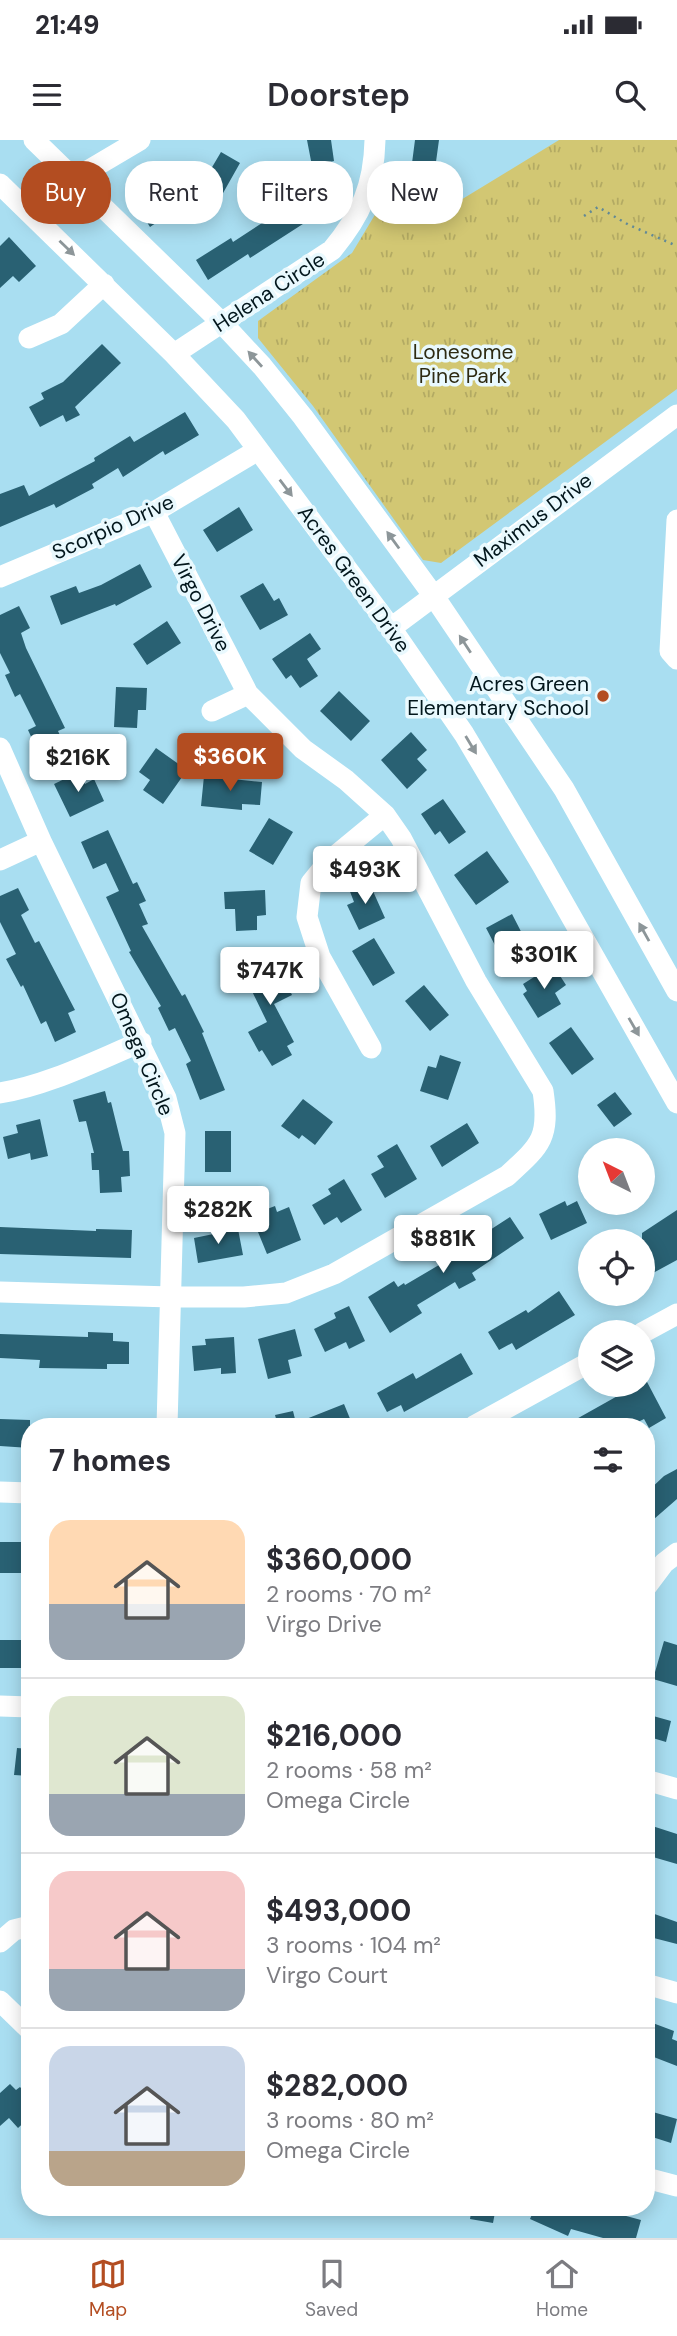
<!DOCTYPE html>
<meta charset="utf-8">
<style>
body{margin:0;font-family:"DM Sans",sans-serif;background:#f7f7f7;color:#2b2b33;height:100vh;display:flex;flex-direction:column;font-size:26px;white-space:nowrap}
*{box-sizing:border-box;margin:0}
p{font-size:23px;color:#7c7c81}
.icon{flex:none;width:38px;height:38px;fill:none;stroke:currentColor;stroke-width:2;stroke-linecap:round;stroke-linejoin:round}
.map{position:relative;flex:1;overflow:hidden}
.drawer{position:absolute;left:21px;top:1278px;width:634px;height:798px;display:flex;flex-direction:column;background:#fff;border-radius:28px;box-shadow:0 4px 18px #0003}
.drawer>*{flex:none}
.hud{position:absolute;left:21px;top:21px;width:635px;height:63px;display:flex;gap:14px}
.needle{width:46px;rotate:318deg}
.fabs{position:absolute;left:578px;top:998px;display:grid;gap:14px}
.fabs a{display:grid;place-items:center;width:77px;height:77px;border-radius:50%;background:#fff;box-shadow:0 4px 18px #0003;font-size:35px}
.price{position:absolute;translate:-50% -60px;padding:0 16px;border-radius:7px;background:#fff;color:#222;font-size:23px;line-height:46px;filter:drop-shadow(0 2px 4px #0008)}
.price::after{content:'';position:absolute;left:50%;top:42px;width:21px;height:16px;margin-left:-10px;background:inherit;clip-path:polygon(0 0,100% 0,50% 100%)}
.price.on{background:#b34d21;color:#fff}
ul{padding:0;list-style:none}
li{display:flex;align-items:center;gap:21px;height:175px;padding:0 28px}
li+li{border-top:2px solid #e1e1e2}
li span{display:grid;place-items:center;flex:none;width:196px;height:140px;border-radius:21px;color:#555}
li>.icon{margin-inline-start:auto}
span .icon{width:84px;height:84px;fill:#fffc;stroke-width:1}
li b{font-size:30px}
h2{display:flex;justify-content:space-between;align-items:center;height:84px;padding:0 28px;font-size:30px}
.pill{padding:0 24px;border-radius:28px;background:#fff;box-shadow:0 4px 18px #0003;font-size:24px;line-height:63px}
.pill.on{background:#b34d21;color:#fff}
.status{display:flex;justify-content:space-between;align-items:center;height:49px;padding:0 35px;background:#fff;direction:ltr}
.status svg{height:19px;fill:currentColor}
header{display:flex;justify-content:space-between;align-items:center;height:91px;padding:0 28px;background:#fff;font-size:32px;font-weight:600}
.tab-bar{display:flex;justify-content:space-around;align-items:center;height:98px;border-top:2px solid #e1e1e2;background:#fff;font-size:19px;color:#7c7c81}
.tab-bar a{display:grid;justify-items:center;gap:4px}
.tab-bar .on{color:#b34d21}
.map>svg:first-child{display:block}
</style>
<div class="status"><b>21:49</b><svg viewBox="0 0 49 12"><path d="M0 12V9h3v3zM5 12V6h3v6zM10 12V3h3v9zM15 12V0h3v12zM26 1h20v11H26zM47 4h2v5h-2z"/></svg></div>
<header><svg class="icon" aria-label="menu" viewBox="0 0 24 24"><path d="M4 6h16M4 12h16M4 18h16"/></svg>Doorstep<svg class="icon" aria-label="search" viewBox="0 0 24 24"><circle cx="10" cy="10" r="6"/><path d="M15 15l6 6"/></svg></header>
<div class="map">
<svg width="677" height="2098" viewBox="0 0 677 2098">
<defs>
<pattern id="park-tufts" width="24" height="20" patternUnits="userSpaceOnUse" patternTransform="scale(1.75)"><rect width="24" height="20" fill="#d2c773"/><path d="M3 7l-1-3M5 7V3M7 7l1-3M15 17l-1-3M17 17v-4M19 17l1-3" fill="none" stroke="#b3aa63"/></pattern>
</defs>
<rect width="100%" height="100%" fill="#a9def1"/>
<path fill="url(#park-tufts)" d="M559 0H677V249L441 423 423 420 313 266 258 198V181L352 113 385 58 423 83Z"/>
<path fill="#296173" d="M307 0H331L334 21 312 26Z
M415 0H439L431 58 408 54Z
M221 12 240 23 218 62 198 51Z
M308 30 329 42 306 82 250 118 248 114 208 140 196 120 231 98 233 102 262 83 257 76 273 66 280 78Z
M177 41 190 60 150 87 138 68Z
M9 97 36 126 19 142 13 136 0 148V106Z
M102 204 121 223 75 267 80 275 66 282 63 275 40 287 29 267 44 259 41 253 63 242Z
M185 272 199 295 165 315 163 311 123 337 118 328 92 344 94 348 56 368 54 364 0 387V354L24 345 29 356 95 321 94 318 130 296 134 302Z
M239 367 253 390 217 412 203 390Z
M140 424 152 447 116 466 115 464 61 485 50 456 76 446 79 453 101 445Z
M263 443 274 461 279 458 288 475 260 490 240 456Z
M19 466 30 488 21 493 26 508 65 588 58 591 67 610 43 622 28 590 36 586 20 554 15 557 5 535 10 533 0 513V475Z
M167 481 181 503 147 525 133 504Z
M310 493 321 509 307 519 318 536 300 548 291 535 286 539 272 519Z
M116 547 147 548 146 570H138L137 588 114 587Z
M339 551 370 581 351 601 320 571Z
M411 592 427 610 417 619 427 630 407 649 381 620Z
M156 608 187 630 163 664 143 650 150 640 139 632Z
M79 632 85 644 94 639 104 661 70 677 54 644Z
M204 636 262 642 260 665 242 664V670L201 666Z
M443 659 466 692 449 704 440 691 435 695 421 674Z
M269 678 293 692 273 725 249 711Z
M108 690 133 744 137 742 146 761 139 764 148 784 142 786 182 856 185 854 204 892 202 893 225 950 200 960 186 924 191 921 175 888 169 891 158 868 161 866 129 812 131 811 106 757 119 751 106 723 93 729 81 702Z
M487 711 509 742 476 765 454 735Z
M368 740 385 778 359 790 347 765 354 762 349 749Z
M18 748 29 770 21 775 35 803 39 801 75 870 68 873 76 892 55 902 46 881 41 884 23 845 21 847 6 819 16 814 0 782V756Z
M265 750 266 775 257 776V790L236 791 235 769H225L224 752Z
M512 774 530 809 512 819 505 807 498 811 486 788Z
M374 798 395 833 373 846 352 811Z
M270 808 292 855 274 864 294 902 287 906 292 915 272 926 262 910 259 912 248 892 267 882 249 845 256 842 245 821Z
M553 825 566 845 555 853 561 864 538 878 523 854 527 851 523 844Z
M424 845 449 875 430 891 405 861Z
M571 887 594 919 572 935 549 903Z
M440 915 461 922 448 960 420 951 428 926 436 928Z
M105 951 108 963 111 962 123 1011H129L130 1036 121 1037 122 1052 100 1053 99 1030H92L91 1013H94L86 981 79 982 73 960Z
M615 952 632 974 614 987 597 965Z
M303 959 333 982 315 1005 302 995 299 999 281 986Z
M40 979 48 1016 31 1020 30 1013 8 1019 3 997 18 993 16 985Z
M467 983 479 1003 442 1027 430 1006Z
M205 991H231V1032H205Z
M397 1004 417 1039 385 1058 371 1034 384 1027 377 1016Z
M344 1039 362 1070 341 1083 337 1077 324 1085 312 1065 331 1054 328 1049Z
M565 1061 567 1066 577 1061 587 1083 551 1100 539 1074Z
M275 1066 277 1072 289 1067 301 1100 267 1114 251 1075Z
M677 1070V1120L642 1139V1093Z
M510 1077 524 1098 472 1133 476 1140 459 1149 455 1142 417 1165 422 1173 390 1193 368 1157 394 1141 398 1147 404 1143 405 1145 439 1125 435 1118 457 1106 459 1110Z
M0 1087 96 1091V1089L132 1090 131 1118 0 1114Z
M238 1089 243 1115 198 1123 194 1098Z
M559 1151 575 1175 516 1210 512 1203 499 1210 488 1192 526 1170 528 1173Z
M349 1166 365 1201 349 1209 346 1202 325 1212 314 1189 336 1178 334 1173Z
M295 1189 302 1216 288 1220 291 1233 268 1239 258 1199Z
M88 1192 113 1193V1201L129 1202V1224H107V1229L39 1228 40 1220 0 1218V1194L88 1197Z
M234 1197 236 1233 221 1234V1228L194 1231 192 1206 206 1205 205 1199Z
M461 1213 473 1234 404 1272 401 1265 387 1272 377 1253 413 1233 416 1239Z
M646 1240 666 1278 649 1288 644 1279 630 1286H564Z
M344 1264 353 1286H278L275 1275 293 1271 296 1283Z
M0 1279 30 1280V1308L0 1306Z
M677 1329V1359L646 1386V1353L664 1336Z
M0 1402H30V1433H0Z
M0 1500H30V1528H0Z
M664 1501 677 1505V1546L653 1539Z
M646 1574 671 1581 666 1602 646 1596Z
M17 1608 30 1609V1636L14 1635Z
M646 1684 677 1694V1724L646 1715Z
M646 1771 677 1782V1804L646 1796Z
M650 1882 674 1891 672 1899 677 1901V1926L646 1914V1894Z
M10 1944 16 1950 20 1947 30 1958V1977L18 1988 9 1978 0 1986V1953Z
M646 1970 677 1979 671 2003 646 1995Z
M472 2067H496L493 2083 470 2079Z
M535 2067H593L641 2080 636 2098H603L571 2089 568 2096 530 2079Z"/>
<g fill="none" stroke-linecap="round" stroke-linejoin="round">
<path stroke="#628996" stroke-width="2.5" stroke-dasharray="2 5" stroke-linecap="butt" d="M584 76 598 67 629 85 677 106"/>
<path stroke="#fff" stroke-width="21" d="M34 0 222 183 262 226 303 277 433 455 564 649 677 851
M74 39 140 0
M0 44 174 214 236 280 391 488 464 594 542 725 677 963
M29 198 61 184 104 144
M174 214 332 110C361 75 374 46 375 0
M677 380 670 511 677 519
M0 437 154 372 258 310
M391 488 677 275
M212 571 248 554
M0 608 41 701 166 958 175 993 167 1286
M0 720 41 701
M371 908 320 817 307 777 311 743 328 722 385 675
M0 953C49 945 95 921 141 902
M0 1152 171 1157H244L286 1153 334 1134 507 1036C541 1005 550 998 543 951L476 841 401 698 385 675 346 640 303 609 248 554 154 372
M642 1193 677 1174
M474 1286 590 1222
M0 1352 30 1353
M646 1447 664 1423 677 1413
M0 1566 30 1567
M646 1640 677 1649
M0 1802 14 1790 30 1786
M646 1844 677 1853
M0 1861 30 1890
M646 2038 677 2046"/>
</g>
<defs><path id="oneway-solid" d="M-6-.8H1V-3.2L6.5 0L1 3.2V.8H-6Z" transform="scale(1.75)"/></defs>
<g fill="#8d9699">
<use href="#oneway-solid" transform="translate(67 108) rotate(44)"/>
<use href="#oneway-solid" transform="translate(255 219) rotate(-132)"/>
<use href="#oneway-solid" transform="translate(286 348) rotate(53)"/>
<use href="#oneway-solid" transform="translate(393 400) rotate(-126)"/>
<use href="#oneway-solid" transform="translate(465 504) rotate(-123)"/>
<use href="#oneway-solid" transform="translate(471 605) rotate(59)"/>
<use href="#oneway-solid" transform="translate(644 792) rotate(-119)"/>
<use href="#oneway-solid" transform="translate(634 887) rotate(60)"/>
</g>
<circle fill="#b34d21" stroke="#e9f9fe" stroke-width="2.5" cx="603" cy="556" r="7"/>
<g text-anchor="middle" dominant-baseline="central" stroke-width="7" stroke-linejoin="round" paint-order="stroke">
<g font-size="21" fill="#02161c" stroke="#e9f9fe">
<text transform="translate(269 152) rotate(-33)">Helena Circle</text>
<text transform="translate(533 380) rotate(-37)">Maximus Drive</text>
<text transform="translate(113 387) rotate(-24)">Scorpio Drive</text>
<text transform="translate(354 439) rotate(54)">Acres Green Drive</text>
<text transform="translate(201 463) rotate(63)">Virgo Drive</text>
<text transform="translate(142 914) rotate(67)">Omega Circle</text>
</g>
<g font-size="21" fill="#2e2b13" stroke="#e9f9fe">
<text x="463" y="212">Lonesome<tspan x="463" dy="24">Pine Park</tspan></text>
</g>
<g font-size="21" fill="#02161c" stroke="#e9f9fe" text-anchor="end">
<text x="589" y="544">Acres Green<tspan x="589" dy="24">Elementary School</tspan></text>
</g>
</g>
</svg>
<div class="fabs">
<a><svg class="needle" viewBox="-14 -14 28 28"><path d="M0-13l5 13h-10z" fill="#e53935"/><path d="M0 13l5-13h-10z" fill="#7c7c81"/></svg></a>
<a><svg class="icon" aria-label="locate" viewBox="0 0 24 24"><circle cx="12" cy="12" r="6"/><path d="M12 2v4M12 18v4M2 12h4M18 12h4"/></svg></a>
<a><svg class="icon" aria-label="layers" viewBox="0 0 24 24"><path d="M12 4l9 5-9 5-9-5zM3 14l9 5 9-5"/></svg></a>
</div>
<b class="price on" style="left:230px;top:653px">$360K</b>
<b class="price" style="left:78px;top:654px">$216K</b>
<b class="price" style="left:365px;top:766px">$493K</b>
<b class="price" style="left:544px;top:851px">$301K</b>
<b class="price" style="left:270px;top:867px">$747K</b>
<b class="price" style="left:218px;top:1106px">$282K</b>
<b class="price" style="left:443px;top:1135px">$881K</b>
<div class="hud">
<a class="pill on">Buy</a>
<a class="pill">Rent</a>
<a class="pill">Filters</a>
<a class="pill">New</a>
</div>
<section class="drawer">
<h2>7 homes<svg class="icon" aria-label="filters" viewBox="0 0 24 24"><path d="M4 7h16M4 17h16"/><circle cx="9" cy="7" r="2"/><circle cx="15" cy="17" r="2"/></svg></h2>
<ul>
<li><span style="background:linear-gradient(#ffd9b3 60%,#9aa5b1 0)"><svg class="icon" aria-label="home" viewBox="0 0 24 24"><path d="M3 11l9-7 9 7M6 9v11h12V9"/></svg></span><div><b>$360,000</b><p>2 rooms · 70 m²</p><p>Virgo Drive</p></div></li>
<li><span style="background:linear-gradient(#dfe7d0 70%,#9aa5b1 0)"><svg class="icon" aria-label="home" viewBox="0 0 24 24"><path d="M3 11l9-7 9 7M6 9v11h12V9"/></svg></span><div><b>$216,000</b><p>2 rooms · 58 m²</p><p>Omega Circle</p></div></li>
<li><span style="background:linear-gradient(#f6c9c9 70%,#9aa5b1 0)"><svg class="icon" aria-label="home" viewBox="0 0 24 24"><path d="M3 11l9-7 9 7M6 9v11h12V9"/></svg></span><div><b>$493,000</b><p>3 rooms · 104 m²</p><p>Virgo Court</p></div></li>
<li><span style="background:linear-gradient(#c9d6e8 75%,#b9a48a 0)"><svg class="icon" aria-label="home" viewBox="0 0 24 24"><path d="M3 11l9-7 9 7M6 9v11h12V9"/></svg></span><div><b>$282,000</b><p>3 rooms · 80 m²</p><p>Omega Circle</p></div></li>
</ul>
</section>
</div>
<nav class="tab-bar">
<a class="on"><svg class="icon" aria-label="map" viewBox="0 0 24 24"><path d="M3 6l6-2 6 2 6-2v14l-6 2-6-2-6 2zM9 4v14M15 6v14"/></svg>Map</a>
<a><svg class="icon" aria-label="saved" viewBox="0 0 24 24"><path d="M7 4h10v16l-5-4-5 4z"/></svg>Saved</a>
<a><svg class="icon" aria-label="home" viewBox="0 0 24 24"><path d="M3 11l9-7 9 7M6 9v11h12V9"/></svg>Home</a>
</nav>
